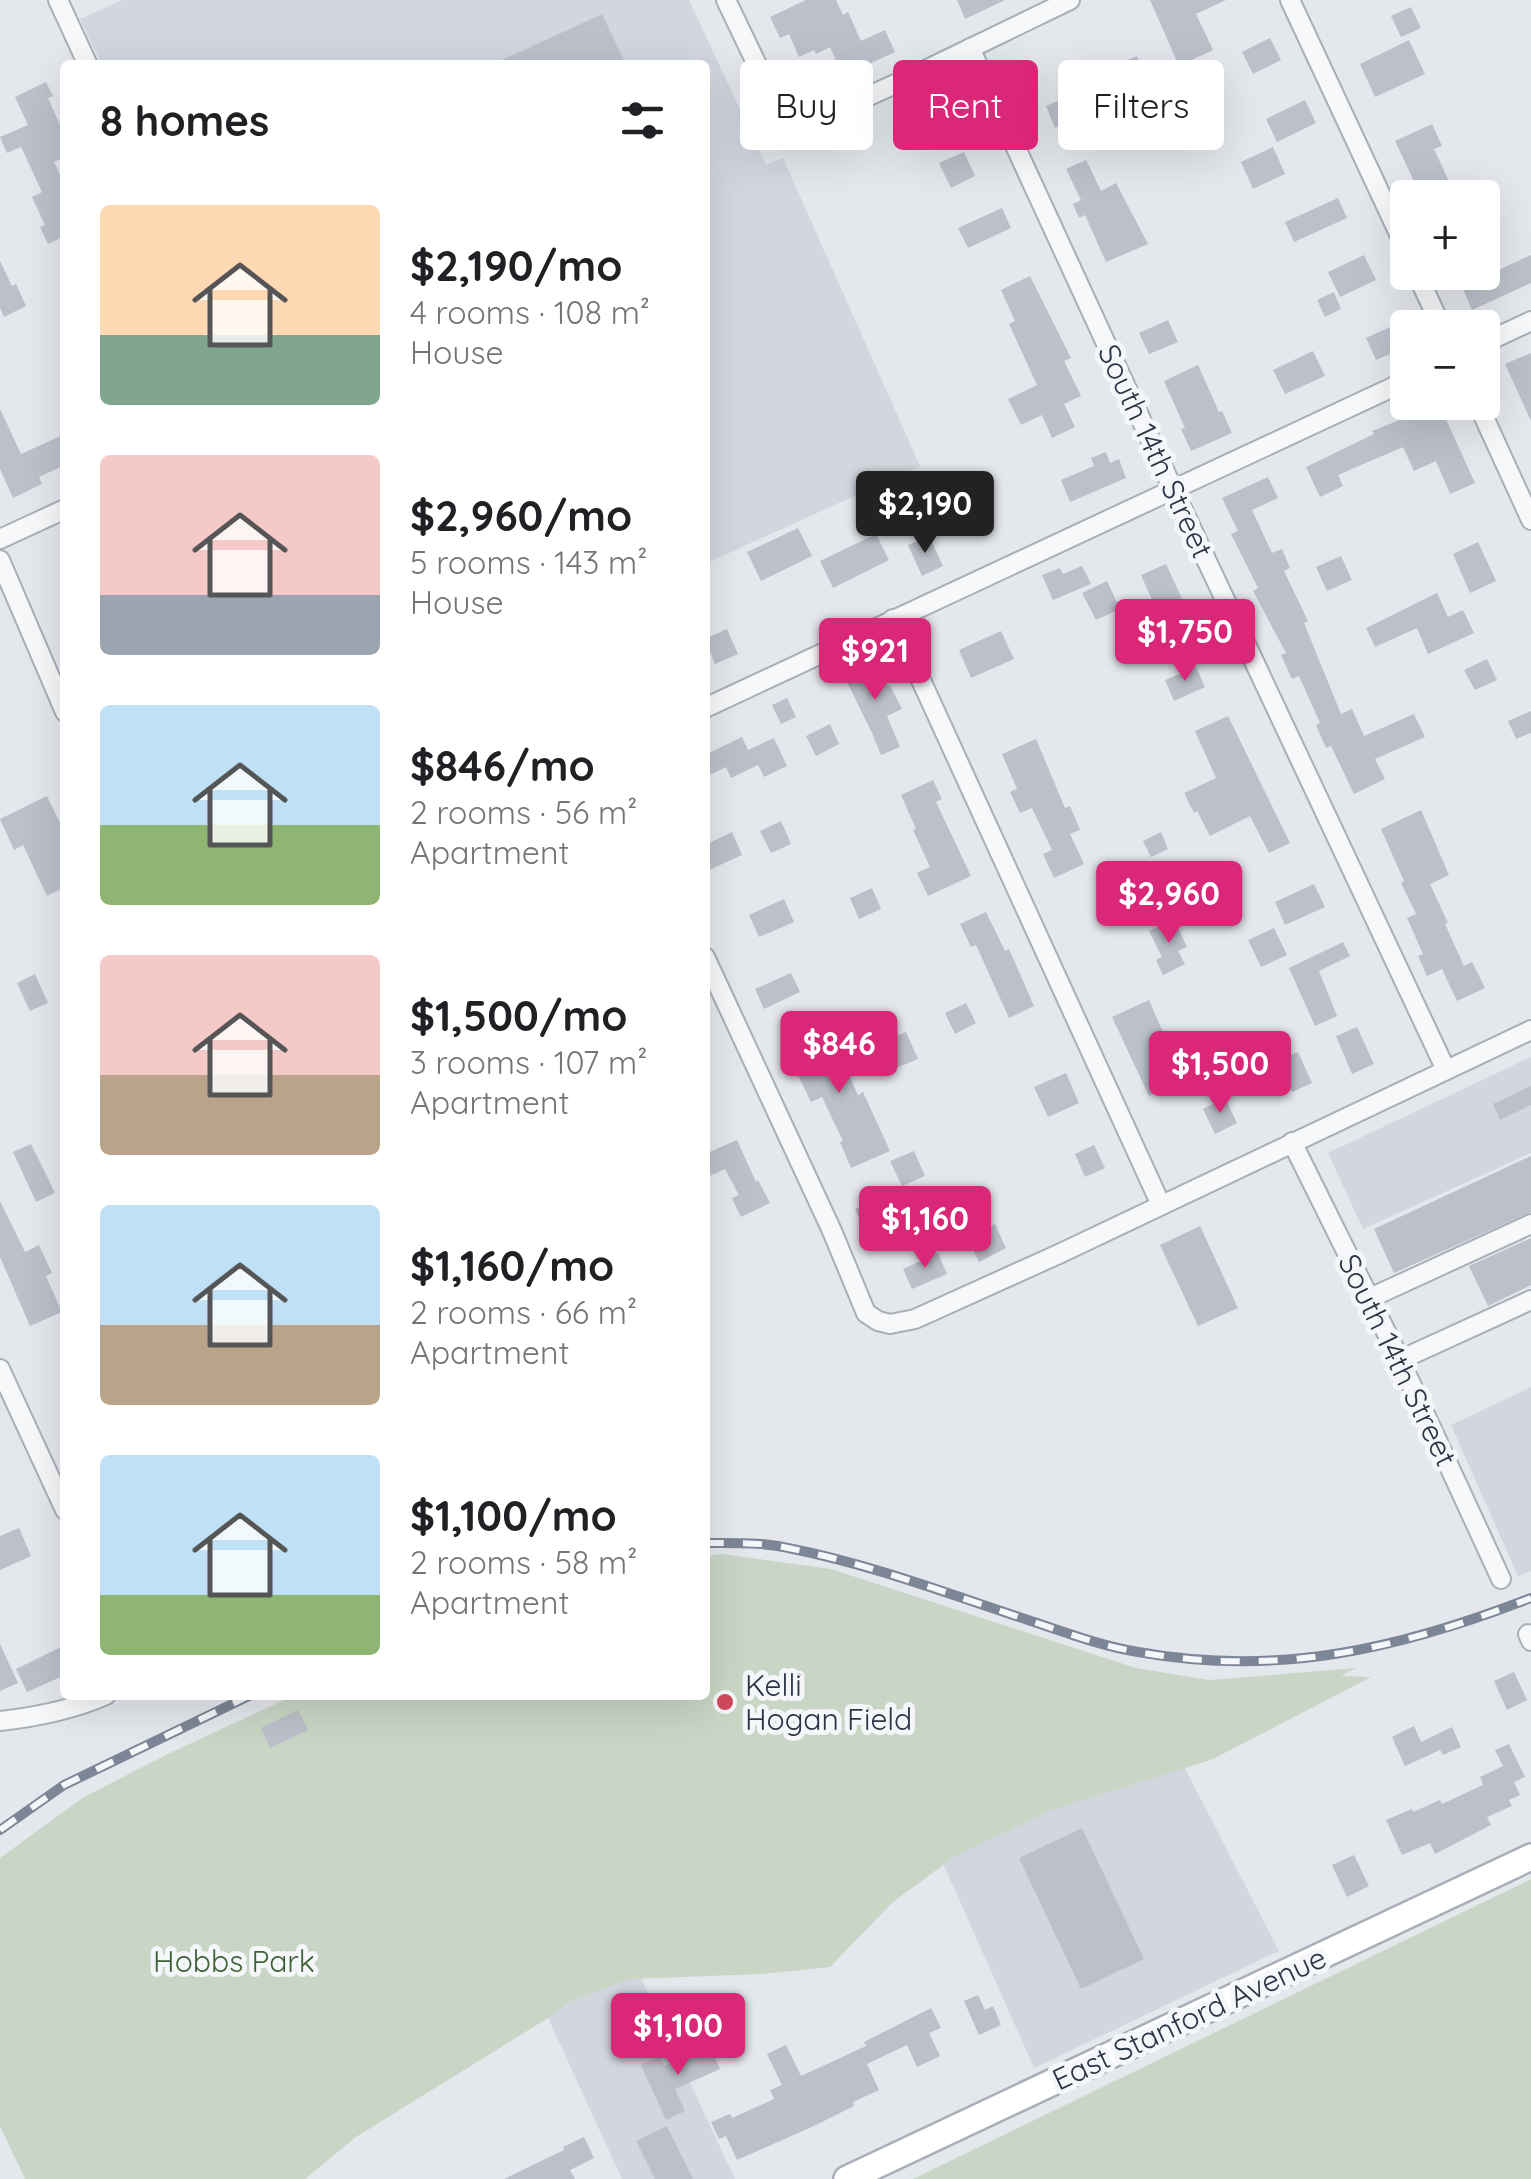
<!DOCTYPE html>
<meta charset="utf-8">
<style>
body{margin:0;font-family:Quicksand,sans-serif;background:#f6f6f6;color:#202124;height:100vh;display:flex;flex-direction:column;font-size:38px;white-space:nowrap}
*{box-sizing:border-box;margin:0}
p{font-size:32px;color:#757577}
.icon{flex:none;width:55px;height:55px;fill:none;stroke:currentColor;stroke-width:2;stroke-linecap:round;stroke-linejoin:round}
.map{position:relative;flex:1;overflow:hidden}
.panel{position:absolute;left:60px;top:60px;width:650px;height:1640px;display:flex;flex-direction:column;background:#fff;border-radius:10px;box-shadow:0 10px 40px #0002}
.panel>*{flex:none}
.guide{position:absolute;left:740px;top:60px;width:640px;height:90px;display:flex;gap:20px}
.tools{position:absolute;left:1390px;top:180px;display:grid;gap:20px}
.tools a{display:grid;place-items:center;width:110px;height:110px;border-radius:10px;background:#fff;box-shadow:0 10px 40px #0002;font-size:50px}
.price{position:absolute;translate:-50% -85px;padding:0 22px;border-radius:10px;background:#db2777;color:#fff;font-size:32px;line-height:65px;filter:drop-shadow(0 2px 5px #0008)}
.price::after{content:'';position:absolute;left:50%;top:60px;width:30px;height:22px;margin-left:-15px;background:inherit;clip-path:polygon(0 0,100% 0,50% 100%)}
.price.selected{background:#222;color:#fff}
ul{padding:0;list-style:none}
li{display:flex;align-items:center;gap:30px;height:250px;padding:0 40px}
li span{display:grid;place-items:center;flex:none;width:280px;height:200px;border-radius:10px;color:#555}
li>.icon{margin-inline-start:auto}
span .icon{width:120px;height:120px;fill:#fffc;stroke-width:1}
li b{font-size:42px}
h2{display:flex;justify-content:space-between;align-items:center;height:120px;padding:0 40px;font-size:42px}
.tag{padding:0 35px;border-radius:10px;background:#fff;box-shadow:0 10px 40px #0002;font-size:35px;line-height:90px}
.tag.selected{background:#db2777;color:#fff}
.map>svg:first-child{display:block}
</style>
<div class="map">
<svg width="1531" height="2179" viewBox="0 0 1531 2179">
<rect width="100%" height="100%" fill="#e4e7ec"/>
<path fill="#d2d6de" d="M122 0H689L766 165 783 158 920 466 705 564V65H102L80 19Z
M1531 1057V1153L1363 1229 1328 1153Z
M1531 1387V1571L1518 1576 1451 1425Z
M1159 1718 1279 1951 1034 2068 925 1823Z
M635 1965 735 2179H622L548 2018 558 2008Z"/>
<path fill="#c9d6c5" d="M722 1554 831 1569 1136 1668 1210 1680 1356 1668 1341 1676 1371 1677 1213 1759 1046 1812 954 1857 893 1902 830 1967 761 1974 630 1979 571 2001 548 2018 356 2137 305 2179H25L0 2126V1858L84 1797 168 1754 295 1695H705V1556Z
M1531 1879V2179H913Z"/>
<path fill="#bbc0ca" d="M806 0H836L843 15 848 12 861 41 885 30 895 52 843 76 830 47 816 54 814 50 799 57 789 34 780 38 770 17Z
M957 0H1005L965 19Z
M1150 0H1226L1196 14 1213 50 1179 66Z
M1411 7 1421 28 1401 37 1391 16Z
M602 14 626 65H491L539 43Z
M1270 38 1281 60 1253 74 1242 52Z
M1409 40 1425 74 1375 97 1360 64Z
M1137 56 1149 83 1055 128 1046 106 1096 84 1092 76Z
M46 82 53 96 48 98 65 136V157L54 162 65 186V236L48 244 40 227 45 225 32 197 42 192 21 147 7 153 0 137 28 125 15 97Z
M1305 100 1316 123 1277 142 1266 119Z
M1432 124 1442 146 1434 149 1451 186 1422 198 1395 141Z
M1273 147 1285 174 1253 189 1241 162Z
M964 152 975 176 951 188 939 163Z
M1086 160 1101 191 1116 183 1148 244 1106 262 1085 215 1079 218 1073 204 1081 200 1066 169Z
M1338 198 1347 218 1294 242 1285 222Z
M1002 208 1011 228 968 248 958 228Z
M1364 255 1376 280 1340 297 1328 272Z
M1531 255V283L1472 310 1462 287Z
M0 261 12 286 16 284 26 306 4 317 0 308Z
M1030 276 1071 358 1064 361 1081 396 1064 404 1075 427 1052 438 1042 415 1021 425 1008 399 1037 385 1009 324 1015 321 1001 290Z
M1334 292 1341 309 1325 317 1317 300Z
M1408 319V346L1376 360 1366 338Z
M1168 320 1178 342 1149 354 1139 333Z
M1313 351 1325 376 1285 394 1273 370Z
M1531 353V421L1505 364Z
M1198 365 1219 412 1222 411 1232 433 1191 451 1181 429 1185 428 1164 381Z
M1439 404 1475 483 1450 494 1436 461 1414 471 1403 447 1338 475 1343 486 1320 497 1306 467 1374 434 1372 431Z
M0 409 21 454 65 434V465L39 477 42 484 13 498 0 469Z
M1106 452 1110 463 1119 459 1126 478 1070 502 1061 480 1094 466 1091 458Z
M1268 477 1278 498 1252 510 1272 553 1282 549 1290 568 1284 571 1308 621 1304 623 1341 714 1352 709 1364 736 1414 714 1425 737 1375 759 1385 779 1354 794 1331 746 1326 748 1316 725 1320 723 1299 676 1292 679 1281 655 1286 653 1253 591 1258 588 1231 534 1238 531 1222 498Z
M934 487 943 506 914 520 905 500Z
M798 528 812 556 761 581 747 552Z
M876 534 889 560 833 588 820 561Z
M929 536 943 566 922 576 908 545Z
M1478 542 1496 581 1470 593 1453 554Z
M1341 556 1352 580 1327 591 1316 567Z
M1166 564 1190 616 1164 627 1141 575Z
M1082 566 1091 584 1053 600 1042 575 1060 568 1063 574Z
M1107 581 1120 609 1096 620 1082 593Z
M1437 593 1448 617 1463 610 1474 633 1428 654 1417 628 1375 647 1366 628Z
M727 629 738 654 715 664 705 639Z
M1001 631 1014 659 971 678 959 650Z
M875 659 888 686 890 685 902 709 887 716 900 747 881 755 872 733 843 674Z
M1487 659 1497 680 1475 690 1464 670Z
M1196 667 1205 687 1174 701 1165 680Z
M787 698 796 717 781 724 772 705Z
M1531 711V733L1516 739 1508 721Z
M1228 716 1290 843 1269 853 1250 816 1210 836 1197 811 1194 813 1184 793 1216 778 1195 731Z
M830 724 839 744 816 756 806 736Z
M742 737 748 750 774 738 787 766 764 777 758 765 731 778 726 767 705 777V755Z
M1036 739 1065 808 1070 806 1080 830 1070 834 1084 864 1054 878 1043 854 1052 850 1032 808 1020 813 1010 792 1017 789 1002 754Z
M933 780 942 799 936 802 971 876 928 896 917 873 930 867 913 830 916 829 901 795Z
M47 796 65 833V887L47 896 23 845 14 850 0 819Z
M1421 810 1449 875 1430 884 1448 923 1445 924 1464 966 1472 962 1485 988 1457 1001 1442 969 1427 976 1418 956 1423 954 1407 918 1416 914 1401 883 1404 881 1381 829Z
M781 821 791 844 771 853 760 831Z
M732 832 742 855 705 872V845Z
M1161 832 1168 849 1151 857 1143 841Z
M1121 869 1143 915 1119 926 1097 880Z
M1314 884 1325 907 1285 925 1275 902Z
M872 888 881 909 859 919 850 898Z
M784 899 794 922 759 937 749 915Z
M986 912 1005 951 1009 949 1034 1006 1009 1018 976 945 971 947 960 924Z
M1174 919 1187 947 1178 951 1185 964 1163 975 1156 960 1162 957 1149 931Z
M1274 928 1287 955 1261 967 1248 940Z
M1343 942 1350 956 1319 971 1337 1016 1315 1026 1289 968Z
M791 973 800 992 764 1009 755 989Z
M35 974 48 1003 30 1011 17 983Z
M1149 1000 1184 1081 1149 1096 1112 1017Z
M966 1003 976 1023 955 1034 945 1013Z
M1357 1027 1374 1064 1352 1074 1336 1036Z
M906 1032 918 1059 896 1068 884 1041Z
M857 1033 864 1047 841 1058 858 1095 863 1092 890 1151 851 1168 840 1142 843 1141 822 1097 811 1102 796 1071 793 1073 783 1051 814 1037 819 1050Z
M1298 1052 1312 1083 1292 1092 1278 1060Z
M1066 1073 1079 1103 1048 1117 1034 1087Z
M1531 1086V1105L1500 1120 1493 1104Z
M1225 1098 1237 1123 1215 1134 1203 1109Z
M737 1140 756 1182 758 1180 770 1203 741 1217 732 1198 739 1195 725 1169 705 1178V1154Z
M31 1144 55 1193 36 1202 13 1152Z
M1094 1145 1105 1168 1085 1177 1075 1154Z
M914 1151 925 1176 902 1186 890 1161Z
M1531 1156V1212L1394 1273 1374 1229Z
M890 1193 901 1215 865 1232 855 1209Z
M0 1201 25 1252 39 1245 52 1273 46 1276 62 1312 30 1326 0 1257Z
M995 1224 1006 1248 979 1262 967 1237Z
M1200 1226 1238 1308 1198 1326 1160 1245Z
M1531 1238V1285L1488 1306 1469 1266Z
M938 1253 947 1274 912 1289 903 1269Z
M19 1528 31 1556 0 1570V1536Z
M0 1644 18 1683 0 1691Z
M65 1645V1675L27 1692 16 1669Z
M1514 1672 1527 1700 1507 1710 1494 1681Z
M298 1710 308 1730 270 1748 261 1728Z
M1414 1726 1421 1742 1452 1727 1461 1747 1443 1755 1440 1750 1405 1766 1392 1737Z
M1509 1744 1525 1777 1514 1782 1520 1795 1509 1800 1512 1806 1487 1817 1491 1825 1435 1854 1430 1843 1402 1855 1386 1820 1412 1809 1413 1812 1440 1800 1442 1804 1483 1785 1480 1777 1503 1766 1495 1750Z
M1082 1828 1144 1959 1081 1989 1019 1858Z
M1354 1855 1369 1886 1347 1897 1332 1865Z
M978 1995 985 2010 993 2006 1001 2025 979 2035 964 2001Z
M931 2008 941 2028 929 2033 940 2056 917 2067 907 2045 867 2064 879 2090 853 2102 854 2106 816 2125 737 2160 726 2136 719 2139 711 2122 730 2114 732 2118 774 2099 770 2090 782 2085 767 2054 786 2045 801 2076 866 2046 864 2042Z
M710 2046 720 2069 675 2089 685 2111 666 2120 641 2065 660 2056 665 2066Z
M667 2126 693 2179H655L636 2141Z
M584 2137 594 2158 570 2170 575 2179H504L564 2150 563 2147Z"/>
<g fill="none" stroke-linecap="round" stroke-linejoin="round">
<defs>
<path id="minor" d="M58 0 88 65
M726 0 783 119 792 124H807L913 76 1070 0
M1290 0 1408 253
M970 48 1173 489 1446 1070
M1416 272 1442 328
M1482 344 1531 321
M1477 402 1531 520
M0 539 65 509
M0 560 65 712
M893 619 1161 1205
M705 708 1408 380
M705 957 832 1231 866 1313 878 1321 890 1324 915 1319 1061 1253 1531 1030
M1292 1142 1400 1360 1501 1579
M1370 1298 1531 1224
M1400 1360 1531 1300
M0 1369 65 1510
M1528 1634 1531 1641
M0 1721C37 1717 72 1710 106 1695"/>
<path id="secondary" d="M847 2179 1531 1857"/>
</defs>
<use href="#minor" stroke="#a9aeb7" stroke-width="22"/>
<use href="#secondary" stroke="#a9aeb7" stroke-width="30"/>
<use href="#minor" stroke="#f7f8fa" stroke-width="18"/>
<use href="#secondary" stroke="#fff" stroke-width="25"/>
<defs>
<path id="rail" d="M705 1543C732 1543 762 1542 788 1548 870 1564 949 1594 1028 1620 1064 1632 1101 1646 1138 1652 1279 1677 1399 1649 1531 1598
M0 1830 64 1785 251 1695"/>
</defs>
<use href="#rail" stroke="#7d8696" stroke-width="10"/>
<use href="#rail" stroke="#f4f6f9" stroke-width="6" stroke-dasharray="19" stroke-linecap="butt"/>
</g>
<circle fill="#d1495b" stroke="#f4f6f9" stroke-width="4" cx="725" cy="1702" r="10"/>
<g text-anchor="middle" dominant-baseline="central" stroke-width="10" stroke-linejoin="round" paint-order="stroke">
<g font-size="30" fill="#2b3445" stroke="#f4f6f9">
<text transform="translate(1156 451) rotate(65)">South 14th Street</text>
<text transform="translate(1398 1360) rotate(64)">South 14th Street</text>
<text transform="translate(1189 2018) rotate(-25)">East Stanford Avenue</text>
</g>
<g font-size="30" fill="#2b3445" stroke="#f4f6f9" text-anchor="start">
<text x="745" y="1685">Kelli<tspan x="745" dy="34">Hogan Field</tspan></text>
</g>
<g font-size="30" fill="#3f6138" stroke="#f4f6f9">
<text x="234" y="1961">Hobbs Park</text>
</g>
</g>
</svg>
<div class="tools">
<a>+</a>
<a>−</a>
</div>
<b class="price selected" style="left:925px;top:556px">$2,190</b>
<b class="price" style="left:1185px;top:684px">$1,750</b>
<b class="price" style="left:875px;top:703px">$921</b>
<b class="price" style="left:1169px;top:946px">$2,960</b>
<b class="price" style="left:839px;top:1096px">$846</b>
<b class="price" style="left:1220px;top:1116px">$1,500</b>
<b class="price" style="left:925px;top:1271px">$1,160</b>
<b class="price" style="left:678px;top:2078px">$1,100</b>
<div class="guide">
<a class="tag">Buy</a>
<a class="tag selected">Rent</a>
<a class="tag">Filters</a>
</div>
<section class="panel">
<h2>8 homes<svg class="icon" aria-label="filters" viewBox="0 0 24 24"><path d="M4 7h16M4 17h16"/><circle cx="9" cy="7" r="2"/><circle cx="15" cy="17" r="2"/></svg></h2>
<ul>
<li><span style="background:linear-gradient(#ffd9b3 65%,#7fa58c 0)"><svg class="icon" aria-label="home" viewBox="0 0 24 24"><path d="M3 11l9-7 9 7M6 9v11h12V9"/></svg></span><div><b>$2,190/mo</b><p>4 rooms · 108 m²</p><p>House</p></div></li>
<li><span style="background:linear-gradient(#f6c9c9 70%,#9aa5b1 0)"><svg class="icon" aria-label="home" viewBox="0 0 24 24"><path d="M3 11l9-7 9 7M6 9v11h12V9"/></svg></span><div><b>$2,960/mo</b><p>5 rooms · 143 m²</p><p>House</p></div></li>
<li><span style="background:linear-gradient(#bfe0f5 60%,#8fb573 0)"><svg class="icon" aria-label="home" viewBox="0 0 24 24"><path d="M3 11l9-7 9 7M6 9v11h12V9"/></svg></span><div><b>$846/mo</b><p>2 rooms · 56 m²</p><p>Apartment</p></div></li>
<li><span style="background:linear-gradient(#f6c9c9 60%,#b9a48a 0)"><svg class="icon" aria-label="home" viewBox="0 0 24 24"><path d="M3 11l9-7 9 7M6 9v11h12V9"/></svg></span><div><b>$1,500/mo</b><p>3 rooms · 107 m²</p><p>Apartment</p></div></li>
<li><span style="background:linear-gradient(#bfe0f5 60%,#b9a48a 0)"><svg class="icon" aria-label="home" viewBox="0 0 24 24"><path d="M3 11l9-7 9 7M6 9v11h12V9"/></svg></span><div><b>$1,160/mo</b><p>2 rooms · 66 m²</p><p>Apartment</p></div></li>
<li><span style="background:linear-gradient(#bfe0f5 70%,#8fb573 0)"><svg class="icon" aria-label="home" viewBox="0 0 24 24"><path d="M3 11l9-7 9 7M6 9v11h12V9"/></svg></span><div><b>$1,100/mo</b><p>2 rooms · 58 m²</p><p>Apartment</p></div></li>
</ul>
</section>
</div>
